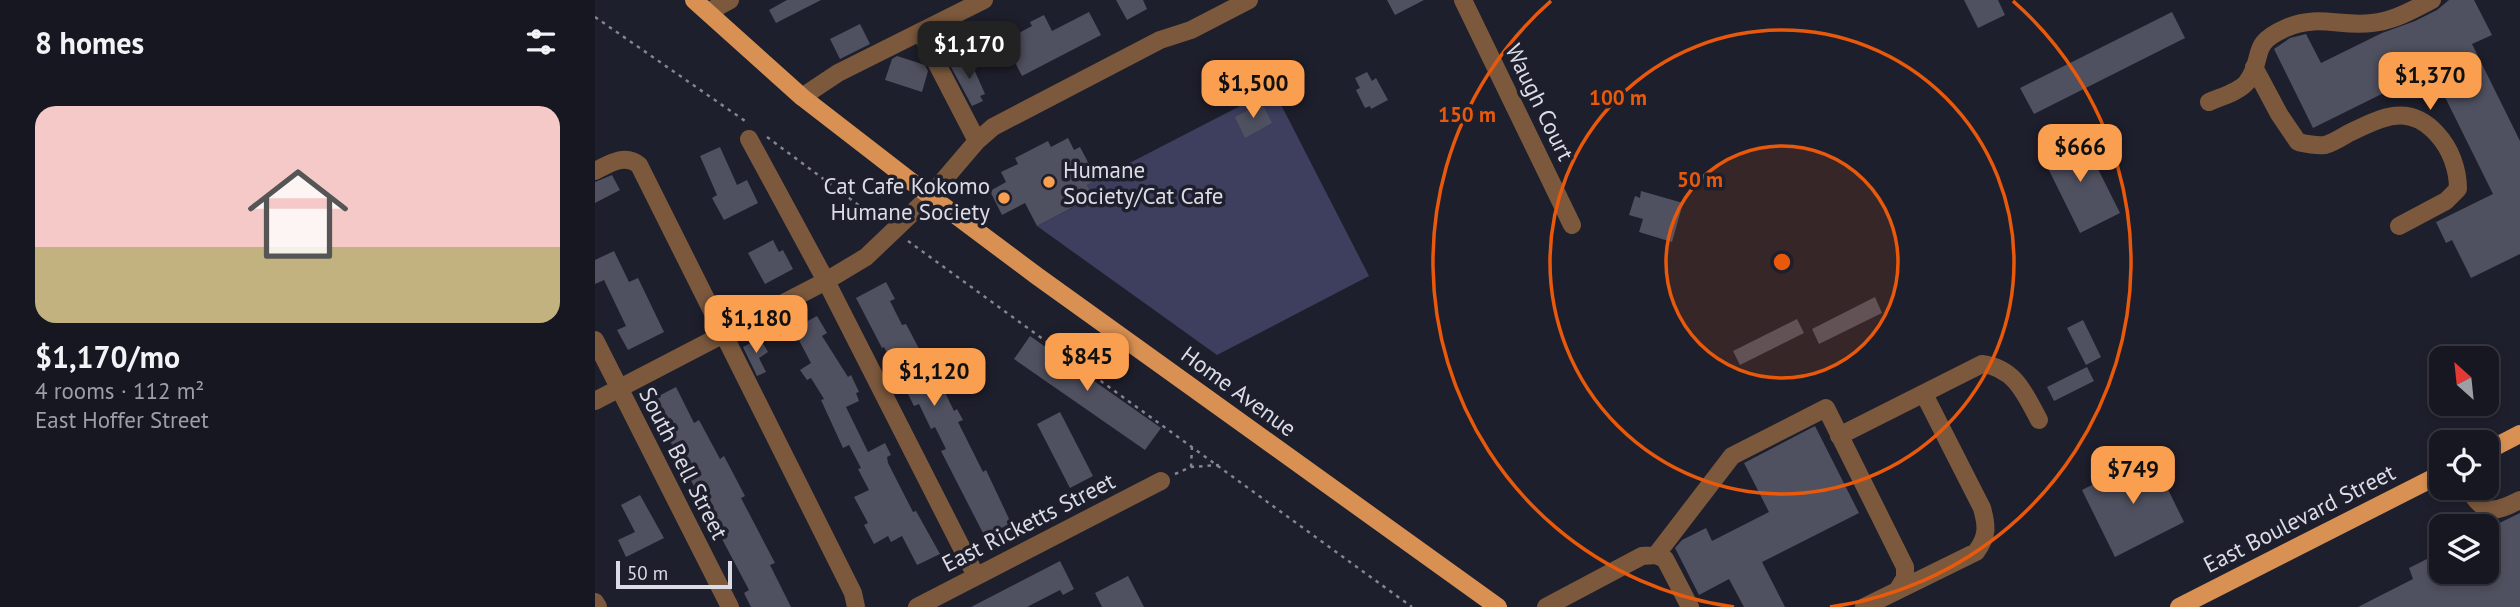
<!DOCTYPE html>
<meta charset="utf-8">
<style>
body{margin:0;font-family:"PT Sans",sans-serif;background:#23242e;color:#f1f3f6;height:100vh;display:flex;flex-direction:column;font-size:26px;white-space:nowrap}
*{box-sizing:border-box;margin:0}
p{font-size:23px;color:#9e9fa5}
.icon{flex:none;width:38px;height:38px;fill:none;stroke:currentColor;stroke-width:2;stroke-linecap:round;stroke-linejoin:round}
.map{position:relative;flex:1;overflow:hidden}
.side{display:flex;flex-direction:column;background:#161721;width:595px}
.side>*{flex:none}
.needle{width:46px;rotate:333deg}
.fabs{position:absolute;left:1834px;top:346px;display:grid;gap:14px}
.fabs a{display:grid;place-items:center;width:70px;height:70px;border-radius:14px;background:#161721;box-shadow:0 4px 10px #0003,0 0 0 2px #35363f;font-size:35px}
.scale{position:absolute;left:21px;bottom:18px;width:116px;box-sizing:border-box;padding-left:7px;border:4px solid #dbdce5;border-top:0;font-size:19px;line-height:24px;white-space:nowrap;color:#dbdce5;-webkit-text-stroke:5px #1e1f2c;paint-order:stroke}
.price{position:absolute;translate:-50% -60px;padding:0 16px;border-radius:14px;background:#fa9f4f;color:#111;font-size:23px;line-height:46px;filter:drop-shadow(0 2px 4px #0008)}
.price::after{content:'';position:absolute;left:50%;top:42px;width:21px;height:16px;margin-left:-10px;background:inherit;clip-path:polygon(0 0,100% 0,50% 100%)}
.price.current{background:#222;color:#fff}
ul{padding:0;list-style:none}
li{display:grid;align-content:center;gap:14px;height:371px;padding:0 35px}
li+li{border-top:2px solid #35363f}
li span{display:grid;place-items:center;height:217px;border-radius:21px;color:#555}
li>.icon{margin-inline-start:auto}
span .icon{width:126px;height:126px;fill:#fffc;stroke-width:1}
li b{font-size:30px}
h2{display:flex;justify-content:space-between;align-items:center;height:84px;padding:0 35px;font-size:30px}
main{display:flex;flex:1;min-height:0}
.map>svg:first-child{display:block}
</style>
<main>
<section class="side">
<h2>8 homes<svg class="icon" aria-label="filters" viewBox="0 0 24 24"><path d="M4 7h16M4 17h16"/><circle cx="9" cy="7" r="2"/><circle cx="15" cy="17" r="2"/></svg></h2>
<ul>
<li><span style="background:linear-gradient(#f6c9c9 65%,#c2b280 0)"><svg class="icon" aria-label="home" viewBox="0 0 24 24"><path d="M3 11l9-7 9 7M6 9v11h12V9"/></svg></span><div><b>$1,170/mo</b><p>4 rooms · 112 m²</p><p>East Hoffer Street</p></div></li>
</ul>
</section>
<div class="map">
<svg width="1925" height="607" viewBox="0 0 1925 607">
<rect width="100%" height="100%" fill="#1e1f2c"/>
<path fill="#3e3f5f" d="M678 89 774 276 622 355 442 226 497 198 492 185Z"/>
<path fill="#505160" d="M192 0H226L181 23 174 10Z
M521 0H548L552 9 532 20Z
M792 0H829L800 15Z
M1369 0H1403L1410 15 1383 28Z
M1854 0H1879L1897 35 1877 44 1925 141V254L1876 278 1857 240 1851 243 1841 222 1898 194 1842 81 1820 91 1815 80 1718 128 1679 49 1695 38 1711 34 1726 63 1787 33 1820 21 1842 10Z
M494 12 506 35 427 76 409 41 437 26 435 22 449 15 457 31Z
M1577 12 1590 38 1439 114 1425 88Z
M265 24 275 44 245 59 235 39Z
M302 56 330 65 333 71 327 92 290 80 297 59Z
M374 58 390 94 385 96 388 101 377 106 356 67Z
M772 72 777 81 781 78 793 100 776 109 775 106 770 108 761 90 765 88 760 78Z
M667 103 677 123 650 138 640 117Z
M1486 135 1525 213 1485 233 1446 154Z
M473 138 479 150 485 147 495 166 491 169 498 182 492 185 498 197 442 226 430 203 407 215 395 191 411 182 406 172 423 164 420 158 453 141 456 147Z
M125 147 142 185 152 180 163 203 129 220 117 198 122 195 105 156Z
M17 175 25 190 0 203V182Z
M1046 191 1088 203 1077 242 1044 232 1048 219 1034 215 1040 196 1045 198Z
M178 240 184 252 188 250 198 269 170 284 153 253Z
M19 251 34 282 43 278 69 332 33 350 22 330 31 326 9 280 0 284V260Z
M291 282 300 299 295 301 307 325 311 324 338 375 341 374 359 411 362 409 368 420 363 422 388 472 391 470 416 523 390 537 346 451 351 449 340 427 336 429 324 404 319 406 289 347 287 348 261 298Z
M1280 297 1287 313 1224 344 1217 329Z
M222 316 232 333 227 336 253 377 256 375 264 392 261 393 264 401 251 407 273 452 290 443 296 455 292 457 293 463 318 512 321 511 345 554 322 565 307 536 296 542 293 536 279 544 269 525 273 523 259 497 274 490 263 469 266 468 254 445 248 448 226 400 229 399 216 378 212 380 205 370 216 363 198 329Z
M1202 319 1209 333 1145 365 1138 351Z
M1488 320 1506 357 1491 365 1472 328Z
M435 336 566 428 550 450 419 359Z
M165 338 173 352 164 358 171 372 162 376 148 347Z
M1492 367 1499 381 1459 401 1452 387Z
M81 387 99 423 104 420 125 459 129 456 150 496 146 498 180 563 175 565 196 607H156L149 593 154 590 56 405 60 403 58 399Z
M465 412 498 476 475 488 442 424Z
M1220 426 1264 513 1167 562 1190 607H1149L1134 579 1104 595 1080 548 1087 540 1111 528 1117 541 1174 512 1149 463Z
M1556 455 1589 522 1520 557 1487 490Z
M45 495 69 538 31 557 23 540 40 532 26 505Z
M1925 513V607H1763L1818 579 1814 568 1846 552V572H1892V529Z
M465 561 479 589 468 595 465 590 432 607H376Z
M533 576 549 607H507L500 593Z"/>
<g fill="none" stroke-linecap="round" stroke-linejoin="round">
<path stroke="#848590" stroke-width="2.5" stroke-dasharray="3.5 5" stroke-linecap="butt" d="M0 17 153 123
M172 137 285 221
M313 241 817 607
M596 467 597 446
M580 474 596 467 624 465"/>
<path stroke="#7c593d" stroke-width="18" d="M868 0 977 225
M113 12 135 0
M326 33 382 141
M1659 67 1684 114 1703 142C1712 144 1720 146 1730 145 1738 143 1747 137 1754 133 1787 117 1814 103 1842 134 1856 149 1863 170 1863 189L1851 201 1804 226
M207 97 243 73 389 0
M1614 102C1625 97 1644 92 1652 82 1671 57 1652 45 1691 28 1723 14 1745 27 1777 23 1799 21 1817 10 1837 0
M154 139 231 281 381 576
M0 171C14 164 30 153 44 165L258 593 261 607
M0 340 135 607
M0 401 231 281 271 257 335 196 382 141 398 127 565 40 596 30 654 0
M1244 436 1387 364C1420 368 1430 394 1444 420
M1873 488C1890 516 1899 513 1925 500
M1061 555 1137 456 1231 408 1310 567V578L1302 591
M0 602 3 607
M322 607 566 481
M951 607 1047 556 1061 555 1070 559 1095 607
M1269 607 1381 552C1393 536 1392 526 1387 508L1329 394"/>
<path stroke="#d99053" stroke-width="18" d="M99 0 207 97 335 196 442 276 903 607
M1892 451 1925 434
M1584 607 1846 474"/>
</g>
<circle cx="1187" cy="262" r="116" fill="#e8590c" fill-opacity=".12"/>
<g fill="none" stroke="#e8590c" stroke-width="3.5">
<circle cx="1187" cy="262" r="116"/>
<circle cx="1187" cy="262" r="232"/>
<path d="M1139 607A348 348 0 0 1 956 1M1418 1A348 348 0 0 1 1235 607"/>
</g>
<g fill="#fa9f4f" stroke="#1e1f2c" stroke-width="2.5">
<circle cx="454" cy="182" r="7"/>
<circle cx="409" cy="198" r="7"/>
</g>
<g text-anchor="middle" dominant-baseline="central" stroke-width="7" stroke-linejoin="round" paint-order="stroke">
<g font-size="23" fill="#dbdce5" stroke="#1e1f2c">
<text transform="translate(945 102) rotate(64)">Waugh Court</text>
<text transform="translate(644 391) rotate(36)">Home Avenue</text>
<text transform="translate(89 463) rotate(63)">South Bell Street</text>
<text transform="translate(1704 518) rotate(-27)">East Boulevard Street</text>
<text transform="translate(433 522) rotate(-27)">East Ricketts Street</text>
</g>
<g font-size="23" fill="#dbdce5" stroke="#1e1f2c" text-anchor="start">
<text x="468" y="169">Humane<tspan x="468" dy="26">Society/Cat Cafe</tspan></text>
<text x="395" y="185" text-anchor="end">Cat Cafe Kokomo<tspan x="395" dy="26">Humane Society</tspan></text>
</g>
</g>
<circle cx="1187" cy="262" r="10" fill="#e8590c" stroke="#1e1f2c" stroke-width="3.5"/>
<g font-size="21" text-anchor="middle" font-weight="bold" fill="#e8590c" stroke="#1e1f2c" stroke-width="7" stroke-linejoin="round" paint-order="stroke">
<text x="1023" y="105">100 m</text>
<text x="872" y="122">150 m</text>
<text x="1105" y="187">50 m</text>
</g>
</svg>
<div class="fabs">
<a><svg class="needle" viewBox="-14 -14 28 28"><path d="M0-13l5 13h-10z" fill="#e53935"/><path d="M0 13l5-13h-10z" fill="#9e9fa5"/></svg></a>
<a><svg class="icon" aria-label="locate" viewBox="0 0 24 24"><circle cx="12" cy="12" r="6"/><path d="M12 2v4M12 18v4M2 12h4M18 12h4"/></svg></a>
<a><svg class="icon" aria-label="layers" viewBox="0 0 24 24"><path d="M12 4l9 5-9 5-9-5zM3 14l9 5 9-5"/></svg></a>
</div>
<div class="scale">50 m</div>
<b class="price current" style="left:374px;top:81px">$1,170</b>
<b class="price" style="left:1835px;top:112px">$1,370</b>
<b class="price" style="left:658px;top:120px">$1,500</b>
<b class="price" style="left:1485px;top:184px">$666</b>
<b class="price" style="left:161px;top:355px">$1,180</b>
<b class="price" style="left:492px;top:393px">$845</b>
<b class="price" style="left:339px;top:408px">$1,120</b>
<b class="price" style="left:1538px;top:506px">$749</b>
</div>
</main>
